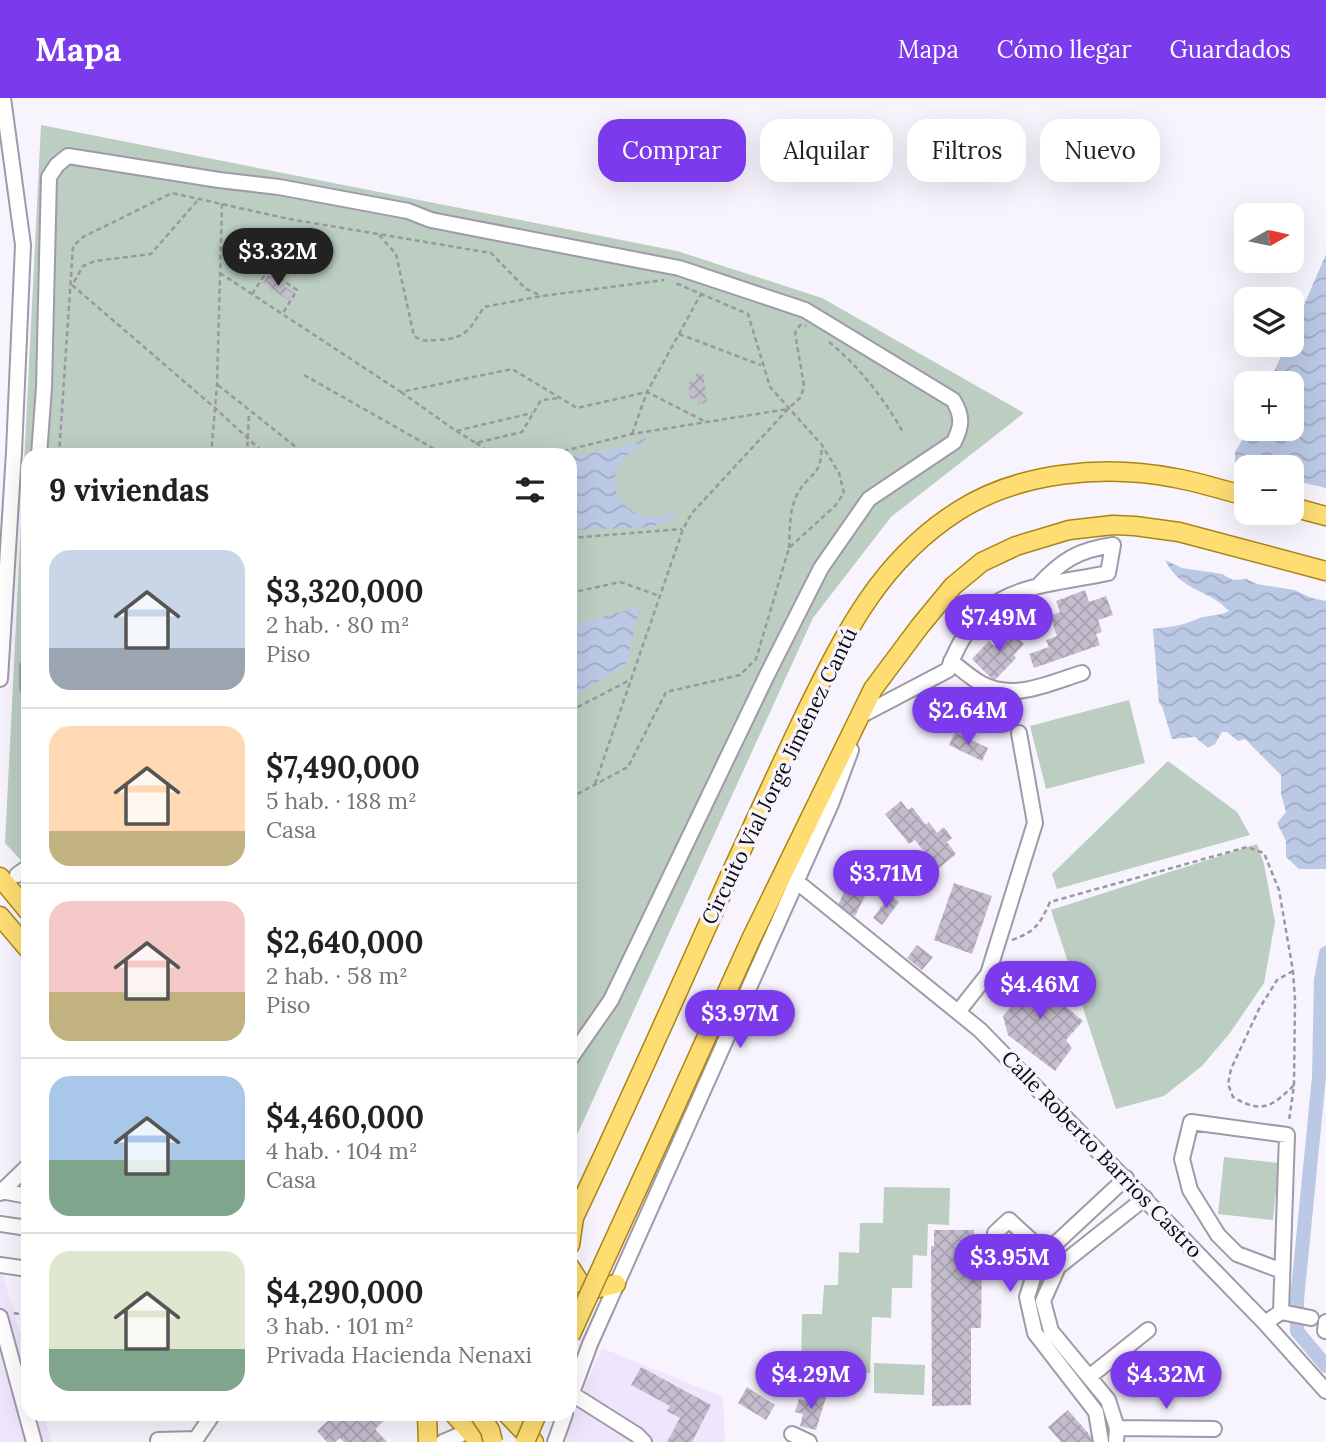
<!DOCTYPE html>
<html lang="es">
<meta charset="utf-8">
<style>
body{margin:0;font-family:Lora,serif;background:#f2f2f2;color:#222;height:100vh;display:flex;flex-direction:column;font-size:26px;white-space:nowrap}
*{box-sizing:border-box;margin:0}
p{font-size:23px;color:#767676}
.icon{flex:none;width:38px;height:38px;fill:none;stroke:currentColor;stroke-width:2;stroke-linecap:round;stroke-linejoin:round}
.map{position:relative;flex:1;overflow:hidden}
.details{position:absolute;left:21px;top:350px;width:556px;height:973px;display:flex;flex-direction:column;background:#fff;border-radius:21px;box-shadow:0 7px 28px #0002}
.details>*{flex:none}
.hud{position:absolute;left:598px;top:21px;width:621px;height:63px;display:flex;gap:14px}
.needle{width:46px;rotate:81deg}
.buttons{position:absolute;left:1234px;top:105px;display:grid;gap:14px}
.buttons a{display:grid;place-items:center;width:70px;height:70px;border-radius:14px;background:#fff;box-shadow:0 7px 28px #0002;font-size:35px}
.price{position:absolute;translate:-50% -60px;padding:0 16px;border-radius:24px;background:#7c3aed;color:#fff;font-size:23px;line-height:46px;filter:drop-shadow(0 2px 4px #0008)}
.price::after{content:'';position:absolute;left:50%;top:42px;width:21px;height:16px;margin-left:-10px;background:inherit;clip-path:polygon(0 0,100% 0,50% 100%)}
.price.selected{background:#222;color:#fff}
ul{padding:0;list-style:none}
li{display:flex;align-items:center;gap:21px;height:175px;padding:0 28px}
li+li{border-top:2px solid #e0e0e0}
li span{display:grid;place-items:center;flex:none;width:196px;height:140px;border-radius:21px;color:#555}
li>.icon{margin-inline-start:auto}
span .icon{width:84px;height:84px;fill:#fffc;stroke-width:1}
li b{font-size:30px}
h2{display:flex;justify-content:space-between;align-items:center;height:84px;padding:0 28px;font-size:30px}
.pill{padding:0 24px;border-radius:21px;background:#fff;box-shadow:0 7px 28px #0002;font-size:24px;line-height:63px}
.pill.selected{background:#7c3aed;color:#fff}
header{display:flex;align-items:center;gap:42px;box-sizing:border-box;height:98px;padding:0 35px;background:#7c3aed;color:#fff}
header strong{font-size:33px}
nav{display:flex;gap:38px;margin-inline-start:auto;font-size:24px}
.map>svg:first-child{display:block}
</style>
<header>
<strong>Mapa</strong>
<nav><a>Mapa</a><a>Cómo llegar</a><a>Guardados</a></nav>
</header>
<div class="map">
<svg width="1326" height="1344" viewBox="0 0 1326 1344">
<defs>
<pattern id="water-waves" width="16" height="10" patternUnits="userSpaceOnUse" patternTransform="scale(1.75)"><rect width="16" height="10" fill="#bbc9e5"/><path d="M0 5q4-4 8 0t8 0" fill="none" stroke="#a0abc3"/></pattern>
<pattern id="building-cross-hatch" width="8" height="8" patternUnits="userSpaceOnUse" patternTransform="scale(1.75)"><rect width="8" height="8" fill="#c4bdce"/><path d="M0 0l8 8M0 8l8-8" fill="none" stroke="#a7a1b0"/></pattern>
</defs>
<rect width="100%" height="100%" fill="#f8f4fe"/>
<path fill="#efe5fd" d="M0 1166 28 1263V1316H44L52 1344H0Z
M602 1250 723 1299 725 1344H566L564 1337Z"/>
<path fill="#bbcec1" d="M41 27 677 153 822 200 1024 315 891 419 813 520 571 1050 570 357H28V770L5 745Z
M1129 602 1145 665 1046 691 1030 628Z
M1168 663 1237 714 1250 737 1057 791 1052 776Z
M1257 746 1264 766 1275 824 1264 885 1230 935 1202 968 1164 998 1116 1011 1051 812Z
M1224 1059 1279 1065 1273 1122 1218 1116Z
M884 1089 950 1090 949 1127 928 1126 927 1158 913 1157 912 1190H892L891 1220 872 1219 870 1275 801 1273 802 1216H822L824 1187H838L839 1154 859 1155 860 1125H883Z
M874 1265 925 1267 924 1297 874 1295Z"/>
<path fill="url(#water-waves)" d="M1326 156V390L1292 382V369H1246V371L1235 369V354L1249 331H1292V285H1269L1286 247H1292V235Z
M645 340 648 342C640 349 628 355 622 362 605 383 620 412 643 418 653 421 666 416 676 415L674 421 650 429 571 432V359L634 346Z
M1165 462 1182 470 1222 476 1233 482 1246 481 1257 486 1294 492 1312 500 1326 503V771H1299L1286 759V743L1277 725 1286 714 1281 696V677L1245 641 1238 643 1227 634H1222L1215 646 1208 650 1195 639 1172 641 1162 608 1159 605 1153 531C1169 529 1182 528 1197 521 1205 517 1217 519 1229 513 1209 491 1181 494 1165 462Z
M640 509 625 569 571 599V527Z"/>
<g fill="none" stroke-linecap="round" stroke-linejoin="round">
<path stroke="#bbc9e5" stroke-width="14" d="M1326 855 1321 882 1319 979 1297 1202V1233L1326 1268"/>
</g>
<path fill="url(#building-cross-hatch)" d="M268 177 293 194 288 202 263 185Z
M703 275 707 305 698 306 697 300 690 301 688 284 696 283 695 276Z
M1085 492 1089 504 1106 498 1113 517 1098 522 1102 534 1096 536 1100 547 1034 570 1029 556 1049 549 1046 542 1057 538 1050 518 1060 514 1056 503Z
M1013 529 1021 538 1018 540 1024 546 1014 557 1016 560 994 583 972 561 989 543 994 548Z
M955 634 988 650 982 663 949 647Z
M901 703 908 712 912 709 926 727 929 724 937 735 944 729 952 740 947 744 956 756 938 771 915 742 909 746 885 716Z
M860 761 879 770 855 818 837 809Z
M954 785 992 798 972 856 934 842Z
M890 797 899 804 882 827 873 820Z
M917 847 933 859 922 872 907 860Z
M1024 873 1083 923 1066 942 1072 950 1055 973 1008 937 1003 918 1015 904 1005 895Z
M934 1132H974V1152H982L981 1230H971V1307L932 1308 931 1148H934Z
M641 1269 711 1307 692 1344H667L680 1320 667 1313 670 1308 631 1287Z
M747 1289 775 1307 766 1322 738 1305Z
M812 1295 826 1299 816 1332 800 1328 803 1316 795 1314 799 1301 810 1304Z
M1068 1312 1088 1335 1093 1342 1091 1344H1061L1048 1329Z
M335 1316H391L375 1331 387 1344H344L340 1340 335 1344H327L317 1333Z"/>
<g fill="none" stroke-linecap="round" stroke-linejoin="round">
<defs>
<path id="minor" d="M39 357 44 289 49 79 57 67 68 58 219 82 279 89 408 113 431 122 679 170 805 212 953 302C963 318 962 328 954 344L869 401 821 470 767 577 611 902 570 961
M951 563C961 571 971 580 982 586 1015 603 1049 585 1082 575
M28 569V590
M0 581 14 354 23 147 3 0
M864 616 948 572C980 486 1029 491 1108 475L1113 447C1078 452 1062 462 1038 488
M17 777 28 769
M796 783 980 932 1265 1225 1326 1293
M958 914 988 876 1035 725 1019 635
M1 1093 28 1098
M0 1095 28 1068
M0 1126 28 1130
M0 1167 28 1171
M1034 1177 1019 1165 995 1135 1009 1122 1045 1155
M1281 1214 1311 1220
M0 1219 34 1344
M1265 1225 1281 1214 1287 1037 1191 1024 1182 1061 1190 1092 1218 1137 1237 1156 1282 1173
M1325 1233 1326 1224
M1089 1279 1148 1232
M572 1296 637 1337 644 1344
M570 1300 590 1246 831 706 851 652
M1117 1330 1214 1331
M792 1336 809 1344
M158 1342 196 1341 213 1316
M443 1344 469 1333
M555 1344 565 1316
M1101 1344 1096 1314 1035 1235 1027 1199 1039 1161 1126 1080
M1116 1344 1117 1330 1108 1302 1051 1233 1043 1203 1058 1169 1145 1100"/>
<path id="major" d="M1292 409 1326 418
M0 779 28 813
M0 818 28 851
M670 1020 751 841 873 591 920 528 953 488 982 464 1016 448 1069 432 1113 427 1135 428 1179 434 1326 473
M570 1128C626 1011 678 893 731 775 756 721 781 666 807 612 846 533 881 462 958 413 1019 374 1104 366 1175 380 1199 384 1222 392 1246 398
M570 1147 574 1120
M570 1169 580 1185 599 1190 616 1186
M427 1316 428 1344
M454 1316 479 1344
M507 1316 534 1344"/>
</defs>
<use href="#minor" stroke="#a099a9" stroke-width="18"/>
<use href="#major" stroke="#aa8515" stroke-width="21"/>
<path stroke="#9b97a0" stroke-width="2.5" stroke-dasharray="5 3.5" stroke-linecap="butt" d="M379 137 396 156 414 238C422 243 426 243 436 242 466 241 468 233 484 209L542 198 664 182
M220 175 401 294 512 271 577 310 647 294 706 324
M74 184 83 168 95 163 151 156 197 103
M72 187 215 310 266 357
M252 196 268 172 297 192 283 215
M679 236 761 267
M829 244C859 268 885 302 904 336
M304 277 445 357
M218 287 306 357
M401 294 456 333 532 315
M456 333 476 345 522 334 541 302 559 300
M632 336 647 294 701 196
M476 345 494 357
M59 357 73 148 83 139 172 95 289 121 491 155 526 191 542 198
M211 357 217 287 222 106
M247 357 249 315
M547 357 632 336 788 311
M570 440 682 431
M789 450C790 432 789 410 798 395 812 371 820 382 822 347
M570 495 620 484 660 498
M570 613 630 582
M595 686 683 431 692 415 788 311 801 299 804 288 795 235 800 227 806 228
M570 700 628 669 666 594 740 577 756 561 789 450 835 408 844 395 839 375 822 347 770 289 748 216 673 184
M1012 842C1035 834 1040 826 1050 804L1247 749 1264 755 1279 792 1293 873 1295 902 1294 987 1289 1023
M1293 873 1277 882 1259 911 1231 971 1228 986 1233 999C1262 1016 1272 1009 1294 987
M14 1215 28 1218"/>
<use href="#minor" stroke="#fff" stroke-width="14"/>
<use href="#major" stroke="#fedd73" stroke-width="18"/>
<defs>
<path id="major-bridge" d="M570 1238 670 1020
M479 1316 490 1332 493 1344
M525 1344 537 1316"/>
</defs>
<use href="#major-bridge" stroke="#aa8515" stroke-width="21" stroke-linecap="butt"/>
<use href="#major-bridge" stroke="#fedd73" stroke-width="18"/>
</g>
<g text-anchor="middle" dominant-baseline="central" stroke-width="7" stroke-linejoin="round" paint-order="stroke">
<g font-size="21" fill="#0f0c12" stroke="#f8f4fe">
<text transform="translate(779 678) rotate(-64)">Circuito Vial Jorge Jiménez Cantú</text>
<text transform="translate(1102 1056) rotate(46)">Calle Roberto Barrios Castro</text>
</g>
</g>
</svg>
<div class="buttons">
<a><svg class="needle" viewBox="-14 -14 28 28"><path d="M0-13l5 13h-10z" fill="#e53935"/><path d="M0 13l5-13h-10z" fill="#767676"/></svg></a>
<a><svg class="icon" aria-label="layers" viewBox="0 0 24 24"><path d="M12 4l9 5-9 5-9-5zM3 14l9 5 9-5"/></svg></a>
<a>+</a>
<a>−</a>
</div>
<b class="price selected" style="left:278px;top:190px">$3.32M</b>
<b class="price" style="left:999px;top:556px">$7.49M</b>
<b class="price" style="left:968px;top:649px">$2.64M</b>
<b class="price" style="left:886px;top:812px">$3.71M</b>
<b class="price" style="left:1040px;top:923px">$4.46M</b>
<b class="price" style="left:740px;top:952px">$3.97M</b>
<b class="price" style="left:1010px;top:1196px">$3.95M</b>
<b class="price" style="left:811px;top:1313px">$4.29M</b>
<b class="price" style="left:1166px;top:1313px">$4.32M</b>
<div class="hud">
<a class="pill selected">Comprar</a>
<a class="pill">Alquilar</a>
<a class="pill">Filtros</a>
<a class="pill">Nuevo</a>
</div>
<section class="details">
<h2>9 viviendas<svg class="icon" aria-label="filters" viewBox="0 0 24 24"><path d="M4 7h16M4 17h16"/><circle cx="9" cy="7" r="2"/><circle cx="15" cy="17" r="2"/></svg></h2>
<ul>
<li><span style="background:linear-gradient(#c9d6e8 70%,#9aa5b1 0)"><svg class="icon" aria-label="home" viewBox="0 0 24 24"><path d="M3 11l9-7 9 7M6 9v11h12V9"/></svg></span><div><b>$3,320,000</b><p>2 hab. · 80 m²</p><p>Piso</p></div></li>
<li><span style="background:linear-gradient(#ffd9b3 75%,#c2b280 0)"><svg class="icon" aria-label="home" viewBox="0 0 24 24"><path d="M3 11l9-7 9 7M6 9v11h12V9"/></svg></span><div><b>$7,490,000</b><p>5 hab. · 188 m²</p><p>Casa</p></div></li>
<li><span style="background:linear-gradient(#f6c9c9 65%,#c2b280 0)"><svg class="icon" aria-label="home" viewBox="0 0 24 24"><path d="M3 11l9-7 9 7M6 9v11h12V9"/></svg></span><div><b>$2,640,000</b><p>2 hab. · 58 m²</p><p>Piso</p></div></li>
<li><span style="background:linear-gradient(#a9c7e8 60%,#7fa58c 0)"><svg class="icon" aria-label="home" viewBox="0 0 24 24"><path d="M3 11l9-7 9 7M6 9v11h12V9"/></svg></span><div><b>$4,460,000</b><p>4 hab. · 104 m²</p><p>Casa</p></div></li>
<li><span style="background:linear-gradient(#dfe7d0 70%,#7fa58c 0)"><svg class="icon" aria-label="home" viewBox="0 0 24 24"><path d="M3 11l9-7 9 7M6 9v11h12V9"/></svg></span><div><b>$4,290,000</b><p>3 hab. · 101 m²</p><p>Privada Hacienda Nenaxi</p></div></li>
</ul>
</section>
</div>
